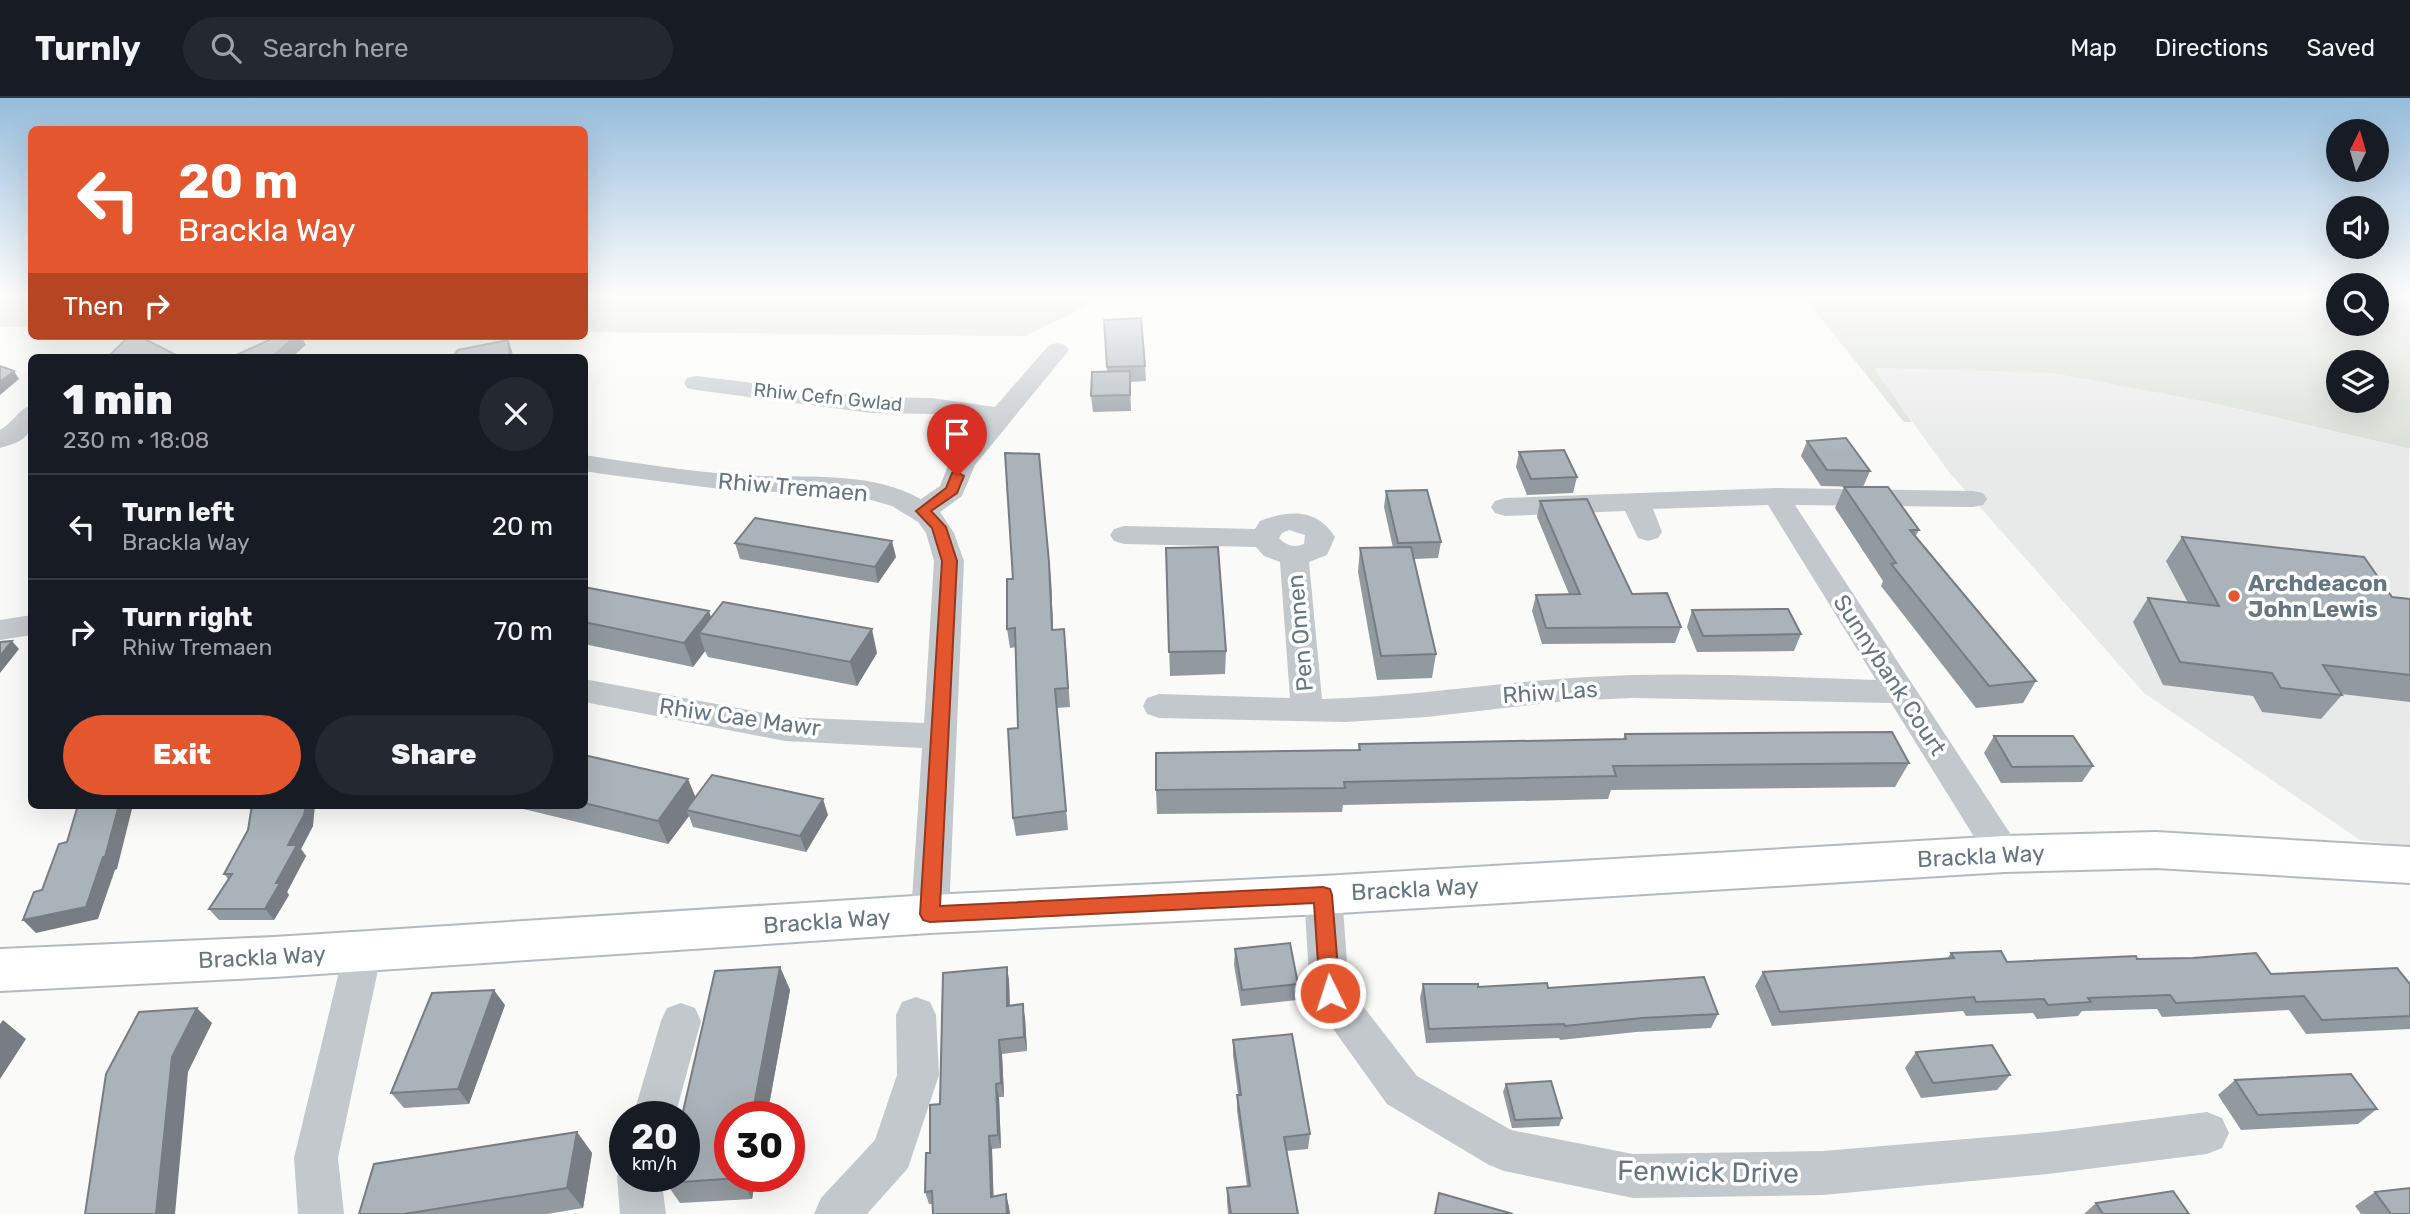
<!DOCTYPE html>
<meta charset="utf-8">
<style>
:root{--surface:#171b24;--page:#242831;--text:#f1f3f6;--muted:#9ea1a6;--line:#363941;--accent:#e4572e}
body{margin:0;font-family:Rubik,sans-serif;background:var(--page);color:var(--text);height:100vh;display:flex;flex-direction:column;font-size:26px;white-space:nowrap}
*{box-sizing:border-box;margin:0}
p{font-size:23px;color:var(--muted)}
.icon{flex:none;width:38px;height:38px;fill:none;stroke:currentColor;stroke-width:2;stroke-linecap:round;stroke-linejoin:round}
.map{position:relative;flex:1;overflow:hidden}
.drawer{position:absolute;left:28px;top:256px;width:560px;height:455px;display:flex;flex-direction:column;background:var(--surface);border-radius:10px;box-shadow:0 7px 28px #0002}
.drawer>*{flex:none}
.banner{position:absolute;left:28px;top:28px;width:560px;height:214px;border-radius:10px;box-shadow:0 7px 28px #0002;background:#e4572e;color:#fff;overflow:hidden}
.needle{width:46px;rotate:5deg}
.buttons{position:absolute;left:2326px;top:21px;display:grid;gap:14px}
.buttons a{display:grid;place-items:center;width:63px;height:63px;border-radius:50%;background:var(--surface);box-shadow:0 7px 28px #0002;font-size:35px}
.speed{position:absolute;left:609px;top:1003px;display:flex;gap:14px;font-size:35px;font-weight:700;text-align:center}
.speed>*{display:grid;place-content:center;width:91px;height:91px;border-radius:50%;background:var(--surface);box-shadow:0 7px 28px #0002;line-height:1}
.speed small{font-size:18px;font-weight:400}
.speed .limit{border:10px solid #d22;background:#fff;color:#111}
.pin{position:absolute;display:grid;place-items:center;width:60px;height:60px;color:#fff;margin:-72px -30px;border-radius:50% 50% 50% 0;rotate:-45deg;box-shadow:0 0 7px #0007}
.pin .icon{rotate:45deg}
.me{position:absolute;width:77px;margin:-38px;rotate:356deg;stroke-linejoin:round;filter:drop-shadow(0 0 5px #0008)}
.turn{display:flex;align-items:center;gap:24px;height:147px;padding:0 35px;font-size:32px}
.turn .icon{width:91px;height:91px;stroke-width:2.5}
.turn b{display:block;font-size:49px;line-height:60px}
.then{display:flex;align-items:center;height:66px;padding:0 35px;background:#0003;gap:14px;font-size:26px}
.round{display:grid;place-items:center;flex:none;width:74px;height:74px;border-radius:37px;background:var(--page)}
.head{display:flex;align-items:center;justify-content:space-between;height:119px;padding:0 35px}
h1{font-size:42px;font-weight:800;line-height:52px}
.cta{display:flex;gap:14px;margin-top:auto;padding:14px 35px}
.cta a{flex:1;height:80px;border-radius:42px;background:var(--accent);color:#fff;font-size:28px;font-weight:800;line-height:80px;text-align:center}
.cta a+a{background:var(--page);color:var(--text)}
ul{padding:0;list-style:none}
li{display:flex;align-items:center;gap:21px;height:105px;padding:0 35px;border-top:2px solid var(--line)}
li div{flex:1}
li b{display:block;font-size:26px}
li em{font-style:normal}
header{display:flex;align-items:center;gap:42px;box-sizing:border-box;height:98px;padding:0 35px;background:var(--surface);border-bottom:2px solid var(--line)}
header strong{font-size:33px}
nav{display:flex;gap:38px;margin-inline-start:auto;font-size:24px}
.search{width:490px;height:63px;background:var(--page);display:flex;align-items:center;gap:18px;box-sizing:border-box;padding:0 24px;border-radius:38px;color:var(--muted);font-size:26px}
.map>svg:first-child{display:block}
</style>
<header>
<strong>Turnly</strong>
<div class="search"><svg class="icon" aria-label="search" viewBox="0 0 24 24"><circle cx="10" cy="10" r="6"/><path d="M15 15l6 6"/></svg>Search here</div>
<nav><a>Map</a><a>Directions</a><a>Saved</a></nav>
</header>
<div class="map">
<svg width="2410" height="1116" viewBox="0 0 2410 1116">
<rect width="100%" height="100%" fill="#fafaf8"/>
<path fill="#e8e9e9" d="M1873,270l180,5 164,31 192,45 1,397 -50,-6 -216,-147 -195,-221z"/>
<path fill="#dadfd7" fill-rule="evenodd" d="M0,198h31v31h-31z
M585,198h521l-80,40 -441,-4z
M1803,198h535v28h38l1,-28h33v153l-193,-45 -164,-31 -179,-5 38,54h-8zM2338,264h38v39h-38z"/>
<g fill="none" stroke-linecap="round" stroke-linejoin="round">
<defs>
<path id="secondary" d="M2156,734l254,15v36l-254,-15 -152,4 -681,42 -393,19 -656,44 -274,14v-42l274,-12 656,-42 393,-19 681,-40z"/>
</defs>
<use href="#secondary" stroke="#b3babf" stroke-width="4"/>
<path fill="#c3c8cc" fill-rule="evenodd" d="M1057,245l8,2 4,5 -94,115 -13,31 -22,16 14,21 10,28 -15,353 -6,11 -13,5 -13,-5 -6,-11 11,-166 -137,-7 -201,-39v-23l201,38 139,6 10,-162 -8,-28 -8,-11 -26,-16 -35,-10 -137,-7 -117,-15 -19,-3v-16c51,8 102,16 154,20 61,4 128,-6 183,24l19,-13 9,-23 34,-42 -51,-7 -61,-1 -175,-23 -9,-2 -3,-5 3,-5 9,-2 175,21 61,1 63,9 54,-62z
M32,307c0,29 -2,35 -32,43v-18c13,-7 18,-21 32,-25z
M1776,390l197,3 10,2 4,6 -4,6 -10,2 -178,-2 222,339 5,10 -5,10 -13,5 -13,-5 -100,-161 -259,-5 -67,3 -138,16 -82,5 -186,-4 -12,-4 -4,-8 4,-8 12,-4 131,4 -10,-136 -16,-6 -8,-9 -132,-3 -10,-3 -4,-6 4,-6 10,-3 131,3 5,-8c29,-11 57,-13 75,16l-8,18 -18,7 13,137c90,-2 177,-17 266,-22 96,-6 193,0 288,3l-108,-175 -115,4 9,23 -4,6 -10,3 -10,-3 -13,-27 -120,5 -10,-3 -4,-6 4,-6 10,-3zM1289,432l16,5 -1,9c-9,4 -18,2 -25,-6l3,-5z
M32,517v20l-32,5v-20z
M1323,782l13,4 6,11 7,93 68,88 94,54 122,24 190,-3 225,-19 159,-20 15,6 7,15 -7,15 -15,6 -159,20 -225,21 -190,3 -129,-27 -15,-6 -102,-61 -71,-99 -6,-12 -6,-98 6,-11z
M363,836l14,5 5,12 -44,207 6,56h-46l-4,-56 50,-207 5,-12z
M916,899l14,5 6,13 3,60 -31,93 -41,46h-53l7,-16 54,-58 22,-65 -1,-60 6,-13z
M681,905l14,5 6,13 -26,95h-42l28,-95 6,-13z
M625,1062v16h36l5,38h-46l-3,-38z"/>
<use href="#secondary" fill="#fff" fill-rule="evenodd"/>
</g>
<path fill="#929a9f" d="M1104,222l41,46 1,15 -16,1 1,29 -38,1 -2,-16 16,-24z
M1807,343l63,30 -7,16 -42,-1 -20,-30z
M1519,354l58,25 -4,16 -46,2 -11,-28z
M1844,389l75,43 -4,7 121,144 -13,22 -47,5 -95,-122 2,-5 -48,-73z
M1386,393l55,51 -3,16 -24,1 22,95 -4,24 -55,2 -19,-108 2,-24h33l-9,-41z
M1540,403l92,93 49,33 -6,16 -133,1 -10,-33 4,-16 33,-1 -32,-77z
M2182,439l210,60 18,2v103l-69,-8 1,1 -21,24 -59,-7 -9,-16 -90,-11 -30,-63 15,-24 40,5 -22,-42z
M735,445l161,14 -18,26 -138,-24z
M1166,450l60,103 -1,23 -55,2z
M1051,482l2,50 13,18 4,59 -13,1 11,122 -52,6 -3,-18 5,-90 -2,-81 -6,1 -3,-19z
M584,489l127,30 166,36 -20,33 -149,-29 -3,-6 -12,16 -109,-23z
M1692,512l109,24 -7,17 -97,1 -10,-25z
M1625,636l284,29 -14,24 -284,3 -3,9 -265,6 -1,7 -185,2 -1,-24 202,-40 1,-6 264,-5z
M1994,638l99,30 -11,16 -81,1 -17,-30z
M584,657l112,42 132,18 -22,37 -113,-25 -4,-11 -21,28 -161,-39h77z
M313,728l-12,23 5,7 -19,36 2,3 -15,25h-55l-10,-11 19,-30 -4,-5 24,-44z
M1235,851l63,35 -1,16 -56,6 -7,-41z
M1951,855l56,9 130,-3 134,15 139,10v45l-104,5 -17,-24 -127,7 -5,-8 -75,2 -4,5 -41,3 -4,-6 -67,3 -3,-5 -191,15 -17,-40 8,-14 184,-13z
M780,869l10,23 -38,209 -72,4 -14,-20z
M1007,869l2,14 1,25 15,12 2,33 -25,3 2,43h-5l2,51 -9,1 1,47 13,-2 4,20h-77l-1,-10h-3l-4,-12 5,-39 10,-49z
M1423,886l55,3 70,1 170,26 -7,14 -75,4 -76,8 -1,-2 -133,5 -6,-45z
M505,907l-36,99 -65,4 -13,-15z
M1233,942l77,94 -2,15 -21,2 11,63h-70l-1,-12v-14l20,-2 -10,-76v-15h1l-5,-40z
M1916,954l94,23 -13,15 -76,8 -16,-30z
M2235,982l142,29 -19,15 -117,6 -23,-35z
M1506,986l56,34 -3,8 -47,2 -9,-36z
M577,1034l15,21 -9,55 -36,6h-188z
M2375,1094l35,22h-49l-6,-8z
M2096,1105l93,11h-105z"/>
<path fill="#777d82" d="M295,238h6l5,9 -14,12h-20z
M508,242l4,11 1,6h-3z
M14,273l5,8 -19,16v-13z
M1039,356l12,126 3,69 -2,-19z
M892,443l4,16 -18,26 -3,-16z
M709,513l8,24 -18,-2 6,18 -12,16 -9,-24z
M872,531l5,24 -20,33 -7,-24z
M12,543l7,8 -19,24v-17z
M688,681l10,24 -12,7 3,6 -21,28 -10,-23z
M823,701l5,16 -22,37 -6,-16z
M119,707h14l-16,64 -2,1 -17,49 -62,14 -13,-13z
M306,707h9l-2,21 -12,23 5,7 -19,36 2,3 -15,25 -9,-11 11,-26 12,-38z
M780,869l10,23 -23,126h-15z
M1007,869l2,14 1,39 -3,-14z
M494,892l11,15 -36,99 -11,-15z
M1023,906l2,14 2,33 -3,-14z
M197,910l15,15 -24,49 -13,142h-19l16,-157z
M3,922l23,19 -26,40v-55z
M999,942l3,14 2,43 -3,-14z
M996,986l3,13 2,51 -3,-13z
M577,1034l15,21 -9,55 -16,-20z
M989,1038l3,13 2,60 -3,-12z
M741,1078h15l-4,23 -12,-21z
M1006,1096l3,13 1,7h-3z"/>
<path fill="#aab3b9" stroke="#777d82" stroke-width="2" d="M1141,220l4,48 -38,1 -3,-47z
M129,238h10l35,18 -12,3h-54z
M278,238h17l-23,21h-40z
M508,242l2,17h-58l6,-7z
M0,268l14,5 -14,11z
M1130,273v24l-39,1 1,-24z
M1846,340l24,33 -43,-1 -20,-29z
M1564,352l13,27 -46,2 -12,-27z
M1005,355l34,1 10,108 3,68 12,-1 4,59 -13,1 11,122 -53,7 -5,-89 10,-1 -3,-100 -8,1v-50h6z
M1844,389h44l31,43h-9l126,151 -47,5 -98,-122 5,-1z
M1427,392l14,52 -43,1 -12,-52z
M1587,401l45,95 35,-1 14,34 -135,1 -10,-33 44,-1 -40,-93z
M755,420l137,23 -17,26 -140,-24z
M2182,439l182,20 28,40 18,2v76l-87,-10 19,30 -61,-7 -9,-15 -92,-11 -32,-64 71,8z
M1218,449l8,104 -57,1 -3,-104z
M1411,449l25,107 -55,2 -21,-108z
M584,489l125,24 -25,32 -100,-21z
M723,504l149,27 -22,33 -151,-29z
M1788,511l13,25 -98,2 -11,-26z
M12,543l-12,15v-14z
M1892,634l17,31 -296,3 3,10 -272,6 1,6 -189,2v-37l204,-3 -1,-6 267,-5 -1,-5z
M1994,638h79l20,30 -81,1z
M584,657l104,24 -30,42 -74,-18z
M712,677l111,24 -23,37 -114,-26z
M78,707h41l-14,52h-2l-17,50 -63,13 11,-28 8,-2 17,-46 8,-2z
M252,707h54l-2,10 -16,30h9l-21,38h4l-15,26h-56l23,-35h-8l24,-44z
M1290,845l8,41 -56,6 -7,-41z
M2001,853l6,11 129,-6 1,3 56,-1 63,-5 15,21 126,-6 13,16v32l-88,4 -18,-24 -128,7 -6,-8 -82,3 3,4 -43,3 -4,-6 -68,3 -2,-5 -194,15 -17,-40 191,-14 -3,-5z
M780,869l-28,149h-22v60h11l-1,2 -74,5 2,-7h16v-60h-2l33,-145z
M1007,869v39l16,-2 1,33 -25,3 2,43 -5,1 2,51 -9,1 2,61 15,-3 1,20h-74l-1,-23 -7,1 1,-39h4v-48l10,-1 3,-131z
M1704,879l14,37 -76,4 -77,8 -1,-2 -135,5 -6,-45h55v3l69,-4 1,5z
M494,892l-36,99 -67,4 41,-100z
M197,910l-25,49 -16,157h-71l21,-140 33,-62z
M1292,936l18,100 -26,3 14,77h-67l-4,-26 23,-2 -13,-91h4l-8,-55z
M1992,947l18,30 -77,8 -17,-31z
M2351,976l26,35 -119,6 -23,-35z
M1551,983l11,37 -47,2 -9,-36z
M577,1034l-10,56 -163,26h-45l15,-50z
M2410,1090v26h-19l-16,-22z
M2173,1093l16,23h-86l-7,-11z
M1439,1095l74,21h-78z"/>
<linearGradient id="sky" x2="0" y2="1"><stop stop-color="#96bcdc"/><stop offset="0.56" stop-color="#fdfdfc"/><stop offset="1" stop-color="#fdfdfc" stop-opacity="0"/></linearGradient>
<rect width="2410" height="354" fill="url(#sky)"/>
<path fill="#e4572e" stroke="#94391e" stroke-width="2" d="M957,374l7,4 -7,17 -26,18 15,16 11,34 -17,345 383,-19 7,2 2,6 8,98 -3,6 -7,3 -7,-3 -3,-6 -6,-90 -384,19 -7,-2 -3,-6 22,-353 -10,-33 -16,-17 30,-23 6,-15z"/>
<circle fill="#e4572e" stroke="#fff" stroke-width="2.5" cx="2234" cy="498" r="7"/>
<g text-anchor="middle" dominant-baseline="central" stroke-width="7" stroke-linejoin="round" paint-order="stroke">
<g font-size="19" fill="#657683" stroke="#fff">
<text transform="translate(828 299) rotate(6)">Rhiw Cefn Gwlad</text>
</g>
<g font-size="23" fill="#657683" stroke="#fff">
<text transform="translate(793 389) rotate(5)">Rhiw Tremaen</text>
<text transform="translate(1300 535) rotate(-95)">Pen Onnen</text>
<text transform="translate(1890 577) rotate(57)">Sunnybank Court</text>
<text transform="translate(1550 594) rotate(-4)">Rhiw Las</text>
<text transform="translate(740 619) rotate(8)">Rhiw Cae Mawr</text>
<text transform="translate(1981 758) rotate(-3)">Brackla Way</text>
<text transform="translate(1415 791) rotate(-3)">Brackla Way</text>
<text transform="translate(827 823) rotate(-4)">Brackla Way</text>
<text transform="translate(262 859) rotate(-3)">Brackla Way</text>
</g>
<g font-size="23" font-weight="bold" fill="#657683" stroke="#fff" text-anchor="start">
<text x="2248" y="485">Archdeacon<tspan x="2248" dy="26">John Lewis</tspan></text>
</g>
<g font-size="28" fill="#657683" stroke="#fff">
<text transform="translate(1708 1074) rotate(1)">Fenwick Drive</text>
</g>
</g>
</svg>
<div class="buttons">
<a><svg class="needle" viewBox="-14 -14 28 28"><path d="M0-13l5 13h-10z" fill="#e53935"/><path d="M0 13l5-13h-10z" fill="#9ea1a6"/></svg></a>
<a><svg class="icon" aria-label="sound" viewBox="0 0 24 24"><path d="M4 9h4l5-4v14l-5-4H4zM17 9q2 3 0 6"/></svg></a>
<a><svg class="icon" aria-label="search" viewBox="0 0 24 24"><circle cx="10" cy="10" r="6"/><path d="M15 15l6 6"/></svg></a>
<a><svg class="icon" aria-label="layers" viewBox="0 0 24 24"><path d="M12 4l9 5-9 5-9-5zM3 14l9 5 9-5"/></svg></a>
</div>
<div class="speed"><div>20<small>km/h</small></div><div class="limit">30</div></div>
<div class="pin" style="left:957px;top:378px;background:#d93025"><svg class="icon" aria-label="arrive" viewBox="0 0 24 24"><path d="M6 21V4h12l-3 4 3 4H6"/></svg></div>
<svg class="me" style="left:1330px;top:895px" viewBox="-20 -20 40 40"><circle r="17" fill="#e4572e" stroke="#fff" stroke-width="3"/><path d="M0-11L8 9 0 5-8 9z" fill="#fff"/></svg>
<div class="banner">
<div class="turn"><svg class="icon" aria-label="left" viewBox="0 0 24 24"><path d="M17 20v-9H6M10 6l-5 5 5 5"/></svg><div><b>20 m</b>Brackla Way</div></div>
<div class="then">Then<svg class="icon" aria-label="right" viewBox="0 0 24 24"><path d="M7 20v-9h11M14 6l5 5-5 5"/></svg></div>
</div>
<section class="drawer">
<div class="head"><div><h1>1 min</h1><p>230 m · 18:08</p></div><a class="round"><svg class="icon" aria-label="close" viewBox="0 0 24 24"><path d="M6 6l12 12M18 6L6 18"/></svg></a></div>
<ul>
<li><svg class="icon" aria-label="left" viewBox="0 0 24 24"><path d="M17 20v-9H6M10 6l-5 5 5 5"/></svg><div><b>Turn left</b><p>Brackla Way</p></div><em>20 m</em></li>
<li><svg class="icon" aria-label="right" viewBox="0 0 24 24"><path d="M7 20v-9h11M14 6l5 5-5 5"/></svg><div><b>Turn right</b><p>Rhiw Tremaen</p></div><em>70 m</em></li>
</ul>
<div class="cta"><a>Exit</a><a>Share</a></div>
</section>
</div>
